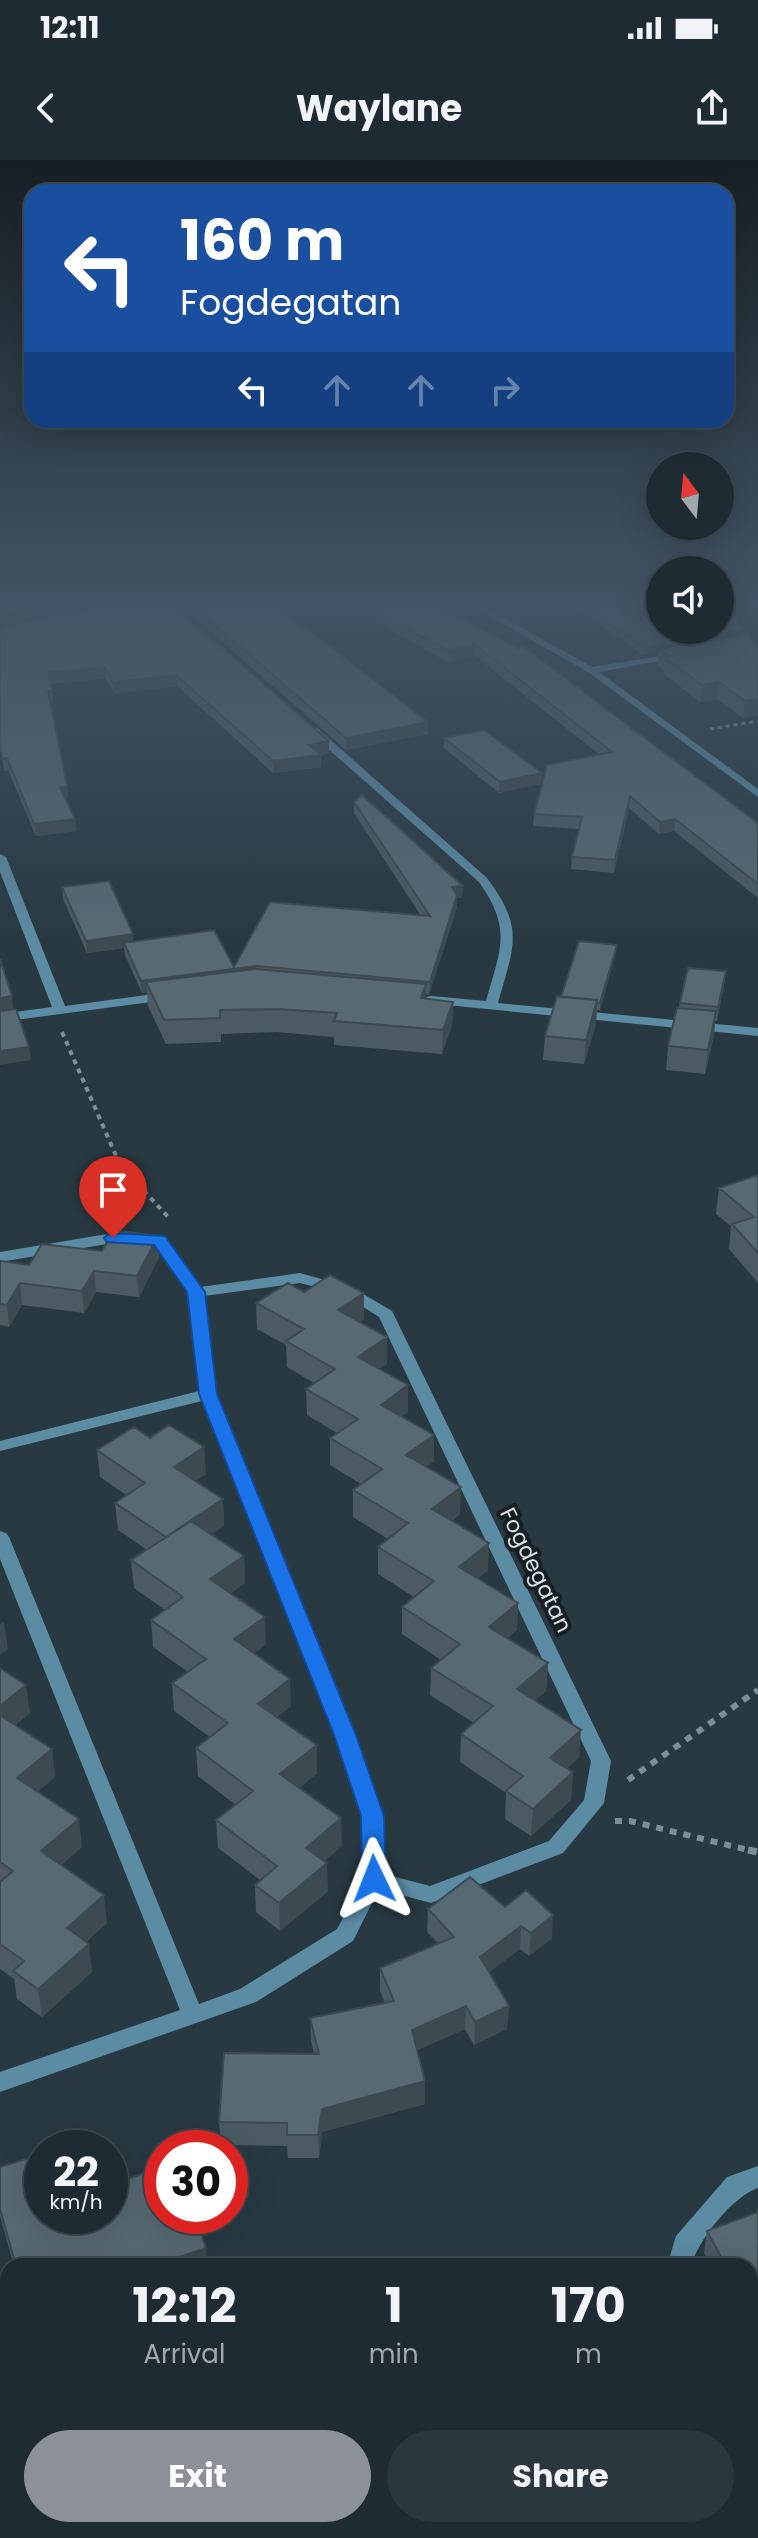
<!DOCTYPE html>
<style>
:root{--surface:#1e2b32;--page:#2b373e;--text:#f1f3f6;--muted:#a1a7ac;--line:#3c474d;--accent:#8c9099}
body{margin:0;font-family:Poppins,sans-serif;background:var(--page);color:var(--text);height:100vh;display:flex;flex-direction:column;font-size:30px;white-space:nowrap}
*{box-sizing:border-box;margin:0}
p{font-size:26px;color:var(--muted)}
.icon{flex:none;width:44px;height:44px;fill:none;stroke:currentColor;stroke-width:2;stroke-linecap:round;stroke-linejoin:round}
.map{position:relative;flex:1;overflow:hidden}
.drawer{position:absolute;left:0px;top:2098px;width:758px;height:280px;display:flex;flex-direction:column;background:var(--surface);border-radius:24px 24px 0 0;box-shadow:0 8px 32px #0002,0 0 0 2px var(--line)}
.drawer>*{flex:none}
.top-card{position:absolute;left:24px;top:24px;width:710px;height:244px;border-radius:24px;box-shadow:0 8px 32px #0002,0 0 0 2px var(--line);background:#1a4fa0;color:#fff;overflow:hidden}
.needle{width:52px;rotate:344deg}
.fabs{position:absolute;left:646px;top:292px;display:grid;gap:16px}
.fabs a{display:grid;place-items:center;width:88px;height:88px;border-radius:50%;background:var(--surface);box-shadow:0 8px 32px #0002,0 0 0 2px var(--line);font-size:40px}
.speed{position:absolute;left:24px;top:1970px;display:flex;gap:16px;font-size:40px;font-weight:700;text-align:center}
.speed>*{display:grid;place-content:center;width:104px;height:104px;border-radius:50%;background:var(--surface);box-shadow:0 8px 32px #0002,0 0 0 2px var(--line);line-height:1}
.speed small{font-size:20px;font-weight:400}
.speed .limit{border:12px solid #d22;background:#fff;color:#111}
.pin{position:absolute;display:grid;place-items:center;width:68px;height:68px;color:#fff;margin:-82px -34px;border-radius:50% 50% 50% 0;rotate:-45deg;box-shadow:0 0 8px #0007}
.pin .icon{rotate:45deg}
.me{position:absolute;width:88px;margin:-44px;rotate:358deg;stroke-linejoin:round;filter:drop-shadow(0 0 6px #0008)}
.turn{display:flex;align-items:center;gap:28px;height:168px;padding:0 24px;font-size:36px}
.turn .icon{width:104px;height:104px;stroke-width:2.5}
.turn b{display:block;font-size:56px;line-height:68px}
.lanes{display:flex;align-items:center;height:76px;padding:0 24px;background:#0003;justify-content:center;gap:40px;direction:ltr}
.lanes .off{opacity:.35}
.eta{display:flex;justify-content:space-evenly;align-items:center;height:136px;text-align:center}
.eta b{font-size:48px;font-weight:700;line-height:56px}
.primary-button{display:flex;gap:16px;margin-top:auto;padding:16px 24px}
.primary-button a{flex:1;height:92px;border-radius:48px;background:var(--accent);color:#fff;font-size:32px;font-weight:700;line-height:92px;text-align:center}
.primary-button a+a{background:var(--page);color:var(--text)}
.status{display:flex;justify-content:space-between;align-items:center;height:56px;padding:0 40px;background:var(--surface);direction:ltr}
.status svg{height:22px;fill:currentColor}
header{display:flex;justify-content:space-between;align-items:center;height:104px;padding:0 24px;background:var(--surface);font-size:36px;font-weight:700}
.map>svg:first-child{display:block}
</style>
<div class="status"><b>12:11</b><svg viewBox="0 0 49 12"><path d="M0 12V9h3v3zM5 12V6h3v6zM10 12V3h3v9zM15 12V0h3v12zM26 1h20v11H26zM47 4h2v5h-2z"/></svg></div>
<header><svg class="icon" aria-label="back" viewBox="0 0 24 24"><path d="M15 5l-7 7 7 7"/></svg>Waylane<svg class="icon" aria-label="share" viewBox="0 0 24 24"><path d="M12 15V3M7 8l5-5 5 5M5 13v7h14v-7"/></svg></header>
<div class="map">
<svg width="758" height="2378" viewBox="0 0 758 2378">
<rect width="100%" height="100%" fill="#283942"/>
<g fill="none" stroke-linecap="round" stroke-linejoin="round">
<path stroke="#7f8d94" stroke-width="3" stroke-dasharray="4 4" stroke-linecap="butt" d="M710,569l48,-8"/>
<path stroke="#7f8d94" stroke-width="4" stroke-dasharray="5 5" stroke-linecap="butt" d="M62,872l58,133 50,54"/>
<path stroke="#7f8d94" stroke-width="6" stroke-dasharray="7 7" stroke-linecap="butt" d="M628,1620l130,-90
M615,1661h15l126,31"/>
<path stroke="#7f8d94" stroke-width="7" stroke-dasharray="9 9" stroke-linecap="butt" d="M748,1690l10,2
M0,2219l8,2
M421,2370l4,8"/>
<path fill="#5c8ba4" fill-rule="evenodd" d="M470,445h11l111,62 88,-14v4l-3,1 -78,14 159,117v8l-170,-125z
M309,568h8l170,150c38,51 27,67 11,125l260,25v8l-332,-33v-6l5,-1 55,5c14,-51 27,-71 -7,-119l-170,-150z
M0,694l6,3 59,149 104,-14 5,1v6l-174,23v-8l52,-7 -52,-135z
M113,1073l51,4 36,50 100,-14 53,15 39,23 219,450 -7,42 -41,50 -132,50 -52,-14 -26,52 -97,61 -256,90v-20l180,-62 -180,-451v-28l6,2 3,4 190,467 41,-15 97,-60 27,-50 -2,-63 -27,-81 -133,-334 -202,50v-10l199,-50 -11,-99 -34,-48 -41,-1 -113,19v-10zM300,1123l43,11 36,23 212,444 -7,39 -35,41 -119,45 -46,-12 -2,-58 -27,-81 -139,-341 -12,-98z
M758,2006v22c-25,8 -60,52 -67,78h-24l9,-30 51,-59z
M750,2303l8,3v39l-8,-3z"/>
</g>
<path fill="#4b5a63" d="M0,445h173l156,136v12l-8,2v12l-48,6 -96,-87 -63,7 -8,-15 -55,6 2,19h-3l17,83 1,12h-2l10,33 -40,5 -28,-66 -4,1 -4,-24 40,-128 -40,7z
M180,445h96l152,117v12l-82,16z
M358,445h79l321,218v75l-84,-67 -15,3 -30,-26 -15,65 -43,-4 1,-12 7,-28 -46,-3 1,-12 66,-59 -126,-100 -26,7 -90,-49z
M571,445h89l83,25v5l15,16 -15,67 -26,-19 -17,3 -36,-28v-4l-7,-5 1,-12 -15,2z
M444,578l98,35 -43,20 -55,-45z
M354,642l108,96h-5v9l-28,88 -4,-1v5l28,3 -1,23 -10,29 -108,-9v-8l-58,-5 -55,2v8l-55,2 -18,-38 -1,-14 -5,1 -17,-38 -1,-7 -37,5 -24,-54 -1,-12 71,55 101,25 187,-51 -67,-103z
M616,792l-16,58h-3l-1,14 -12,40 -41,-4 2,-24 16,-39z
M726,811l-2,14 -7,36h-2l-1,14 -9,39 -39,-4 2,-24 12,-43z
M758,1015v108l-29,-34 2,-23 -15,-12 3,-26z
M158,1076l1,21 -20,40 -43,-5 -12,21 -62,-8 -13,22 -9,-2v-64l29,4 73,-14z
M304,1132l60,1v26l-4,3 27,15v27l-8,5 29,43 -6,4 32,45 -8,6 34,47 -8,7 36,49 -10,8 40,25 -1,27 -10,8 41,25 -2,28 -11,9 44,58 -12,10 6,4 -2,28 -40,36 -26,-17 1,-26 -46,-31 1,-28 13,-11 -44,-28 1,-27 10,-8 -39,-26v-27l12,-10 -36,-23v-27l10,-8 -35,-22v-27l8,-6 -31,-19v-27l7,-5 -30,-18 -1,-26 8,-6 -27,-16 -1,-22 -29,-16 -1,-26z
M150,1278l54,9 2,27 -11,7 28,18 1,27 -13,8 33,22 1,27 -14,10 35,51 -12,9 37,53 -14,11 40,56 -18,15 43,58 -18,15 4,30 -48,40 -24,-19 -1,-27 5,-5 -42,-32 -2,-28 20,-15 -38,-29 -2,-28 14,-11 -36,-26 -2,-28 16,-11 -35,-25 -2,-27 14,-10 -31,-22 -3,-28 16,-10 -29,-20 -3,-27 11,-8 -26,-18 -3,-27z
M0,1508l30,45 -15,12 37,24 3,28 -17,14 44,56 -21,18 46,58 -21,19 6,30 -50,45 -25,-18 -3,-20 -14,-10z
M505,1747l47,31 -23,18 -9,-7 -31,23 18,57 -33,16 -9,-16 -48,21 8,31v23l-103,28 -3,26h-31l-1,-12 -66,-1 -2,-23 95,-68 -3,-13 -1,-23 75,-15 -5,-12v-23l58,-25 -11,-11 1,-23z
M0,2007l207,99h-193l-14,-50z
M758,2048v212l-8,-16v-138h-39l-7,-13 3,-22 50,-19z"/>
<path fill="#3d4a50" d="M54,445h60l-114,21v-11z
M743,470l-1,9 -84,10v4l-15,2 1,-8z
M474,484v11l-26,7v-11z
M105,507l1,11 -57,6 -1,-12z
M176,515l1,11 -63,7 -1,-11z
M719,522l-2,17 -17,3 2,-17z
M758,539v16l-15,3 2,-17z
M428,562v12l-82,16v-12z
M329,581v12l-9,2h1v12l-48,6v-12l36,-16z
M542,613v11l-43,9 1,-11z
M67,626l1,12 -7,1 -1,-12z
M630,636l-1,12 -15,65 1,-13z
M75,659l1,12 -40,5 -2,-12z
M675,659l-1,12 -15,3 1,-12z
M463,726l-1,12h-5v9l-28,88 1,-13 22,-95z
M133,774l1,12 -10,-3v5l-37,5 -1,-12z
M617,785l-1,7 -16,58v-7z
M256,806v12l-110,4 1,10 -5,1 -1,-12z
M726,811l-2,14 -7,36 1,-14z
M426,824l-1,24 -4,-10z
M12,836l1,13 -13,3v-14z
M597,840l-1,24 -12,40 2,-24z
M453,842l-1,23 -10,29 1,-24z
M716,851l-2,24 -9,39 3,-24z
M29,887l2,13 -31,5v-14z
M158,1076l1,21 -20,40 -2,-21z
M94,1111l2,21 -12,21 -2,-22z
M20,1123l2,22 -13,22 -2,-22z
M364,1133v26l-26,17v-26z
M387,1177v27l-29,19v-26z
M408,1225v27l-27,19v-26z
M434,1275v26l-28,21v-27z
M204,1287l2,27 -30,20 -2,-27z
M461,1327l-1,27 -28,22v-27z
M223,1339l1,27 -56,38 -2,-27z
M489,1383l-1,27 -30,24 1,-27z
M244,1396l1,27 -33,23 -2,-27z
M518,1443l-1,27 -29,24 1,-27z
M265,1457l1,27 -30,23 -2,-28z
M4,1462l4,27 -8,6v-30z
M548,1503l-2,28 -30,26 1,-28z
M290,1519l1,27 -32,25 -1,-27z
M26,1525l4,28 -30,24v-31z
M581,1570l-2,28 -31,27 2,-27z
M317,1585v28l-35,29 -2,-28z
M52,1589l3,28 -34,28 -4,-27z
M573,1612l-2,28 -40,36 2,-27z
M341,1658l1,28 -35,29 -1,-27z
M79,1659l3,28 -37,32 -4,-28z
M327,1703l1,28 -48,40 -1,-28z
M104,1735l3,28 -37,33 -3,-28z
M553,1755l-1,23 -23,18 2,-23z
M521,1766l-1,23 -41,31 1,-23z
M89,1784l3,28 -50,45 -4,-28z
M466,1846l-1,23 -54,24 1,-23z
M509,1846l-2,23 -33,16 1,-23z
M425,1921v23l-103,28 -3,26 -1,-23 4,-26z
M206,2088l1,18h-53z"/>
<path fill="#576973" stroke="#3d4a50" stroke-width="2" d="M0,445h54l-54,10z
M109,445h64l156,136 -20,4 12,10 -48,6 -97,-86 -63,7 -8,-15 -57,5 4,19h-4l19,95 -7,1 15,32 -41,5 -27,-66 -5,1 -2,-15v-117z
M192,445h84l152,117 -82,16z
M362,445h75l82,44 2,-4 237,178v61l-83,-65 -15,3 -30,-26 -15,64 -43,-3 10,-40 -48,-3 13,-49 65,-13 -138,-108 -26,7z
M583,445h77v25h60v-25h10l13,25 -99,17z
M749,474l9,17v48l-13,2 -26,-19 -17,3 -37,-27 5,-1 -12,-8z
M484,570l58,43 -42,9 -56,-44z
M362,635l101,91 -11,1 5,8 -27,87 -174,-16 -115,15 -17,-38 90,-13 20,37 36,-65 160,14 -76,-114z
M109,721l24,53 -47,7 -24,-54z
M579,781l38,4 -17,58h-3v-3l-36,-3z
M0,799l12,37 -12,2z
M688,808l38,3 -8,36 -38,-4z
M255,809l171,15 -5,14 32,4 -10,28 -109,-9 3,-8 -61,-4 -56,1v8l-56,2 -18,-38z
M557,836l40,4 -11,40 -41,-4z
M677,848l39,3 -8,39 -40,-4z
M16,849l13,38 -29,4v-40z
M758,1015v78l-26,-29 22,-7 -35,-29z
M114,1070l44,6 -21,40 -43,-5 -12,20 -62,-8 -13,22 -7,-1v-43l29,4 13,-21 60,7z
M330,1115l34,18 -26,17 49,27 -29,20 50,28 -27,20 53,30 -28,20 55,32 -29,22 57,34 -30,24 59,36 -29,24 59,36 -31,26 64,41 -31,28 23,14 -40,37 -27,-18 17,-15 -62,-42 32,-28 -62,-38 29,-24 -58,-37 32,-26 -56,-34 30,-24 -55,-33 29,-21 -52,-31 28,-19 -52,-30 29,-20 -49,-28 18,-12 -48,-26 32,-20 16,9z
M169,1265l35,22 -30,20 49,32 -57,38 -51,-34 30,-20 -48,-33 37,-23 16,11z
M191,1361l53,35 -34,23 55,38 -31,22 56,40 -32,25 59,41 -37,29 61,44 -35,30 21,15 -48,40 -24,-18 22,-19 -61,-46 37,-29 -57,-43 32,-25 -56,-40 34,-24 -55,-39 32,-23 -52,-37z
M0,1508l26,17 -26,21z
M0,1555l52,34 -35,29 62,41 -38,32 63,44 -37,33 22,16 -51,45 -25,-18 11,-10 -24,-17v-62l13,-11 -13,-9z
M470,1717l35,30 21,-17 27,25 -22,18 -10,-7 -41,31 29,49 -34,16 -9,-16 -54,24 13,51 -103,28 -4,26h-31v-12l-68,-1 5,-69 95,1 -9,-36 84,-17 -14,-33 74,-31 -26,-28z
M86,1979l3,9h-30z
M42,1994v62h68v-31l52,-18v49h33l11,32 -52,18h-138l-16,-57v-42z
M758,2052v179l-8,-16v-48l8,-3 -8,-14v-44h-24l-19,-35z
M302,2373l2,5h-15z"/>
<linearGradient id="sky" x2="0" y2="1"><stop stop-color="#161f24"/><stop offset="0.57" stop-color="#425465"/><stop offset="1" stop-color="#425465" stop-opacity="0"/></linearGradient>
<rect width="758" height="778" fill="url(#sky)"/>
<path fill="#1a73e8" stroke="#114b97" stroke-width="2" d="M113,1073l52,3 40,56 12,102 139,341 28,81 2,63 -4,7 -8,3 -8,-3 -4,-7 -1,-63 -27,-81 -135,-341 -12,-102 -33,-47 -47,-3 -3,-4 3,-3z"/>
<g text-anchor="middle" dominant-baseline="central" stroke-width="8" stroke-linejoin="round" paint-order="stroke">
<g font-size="22" fill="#d7e2e7" stroke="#181f23">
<text transform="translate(536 1410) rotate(64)">Fogdegatan</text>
</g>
</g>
</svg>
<div class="fabs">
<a><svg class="needle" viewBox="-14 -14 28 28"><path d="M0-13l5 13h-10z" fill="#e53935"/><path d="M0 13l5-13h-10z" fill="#a1a7ac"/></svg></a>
<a><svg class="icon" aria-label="sound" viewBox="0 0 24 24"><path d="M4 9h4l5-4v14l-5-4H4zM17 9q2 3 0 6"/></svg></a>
</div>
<div class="speed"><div>22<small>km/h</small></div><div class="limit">30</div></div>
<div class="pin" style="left:113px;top:1078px;background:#d93025"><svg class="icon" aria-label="arrive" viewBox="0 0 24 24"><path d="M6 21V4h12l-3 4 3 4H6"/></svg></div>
<svg class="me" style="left:374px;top:1719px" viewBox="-20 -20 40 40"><path d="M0-17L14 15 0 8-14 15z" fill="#1a73e8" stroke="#fff" stroke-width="4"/></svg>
<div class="top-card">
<div class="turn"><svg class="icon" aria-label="left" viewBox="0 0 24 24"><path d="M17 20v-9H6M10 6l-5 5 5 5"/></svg><div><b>160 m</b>Fogdegatan</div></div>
<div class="lanes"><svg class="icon" aria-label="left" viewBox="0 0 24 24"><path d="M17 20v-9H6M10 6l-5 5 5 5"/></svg><svg class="icon off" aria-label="ahead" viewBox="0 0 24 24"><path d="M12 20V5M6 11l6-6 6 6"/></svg><svg class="icon off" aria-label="ahead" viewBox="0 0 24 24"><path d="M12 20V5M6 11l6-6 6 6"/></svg><svg class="icon off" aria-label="right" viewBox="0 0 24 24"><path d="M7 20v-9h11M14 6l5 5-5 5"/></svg></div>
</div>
<section class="drawer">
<div class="eta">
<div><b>12:12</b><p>Arrival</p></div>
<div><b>1</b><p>min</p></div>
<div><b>170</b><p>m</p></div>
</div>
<div class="primary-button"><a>Exit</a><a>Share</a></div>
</section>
</div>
